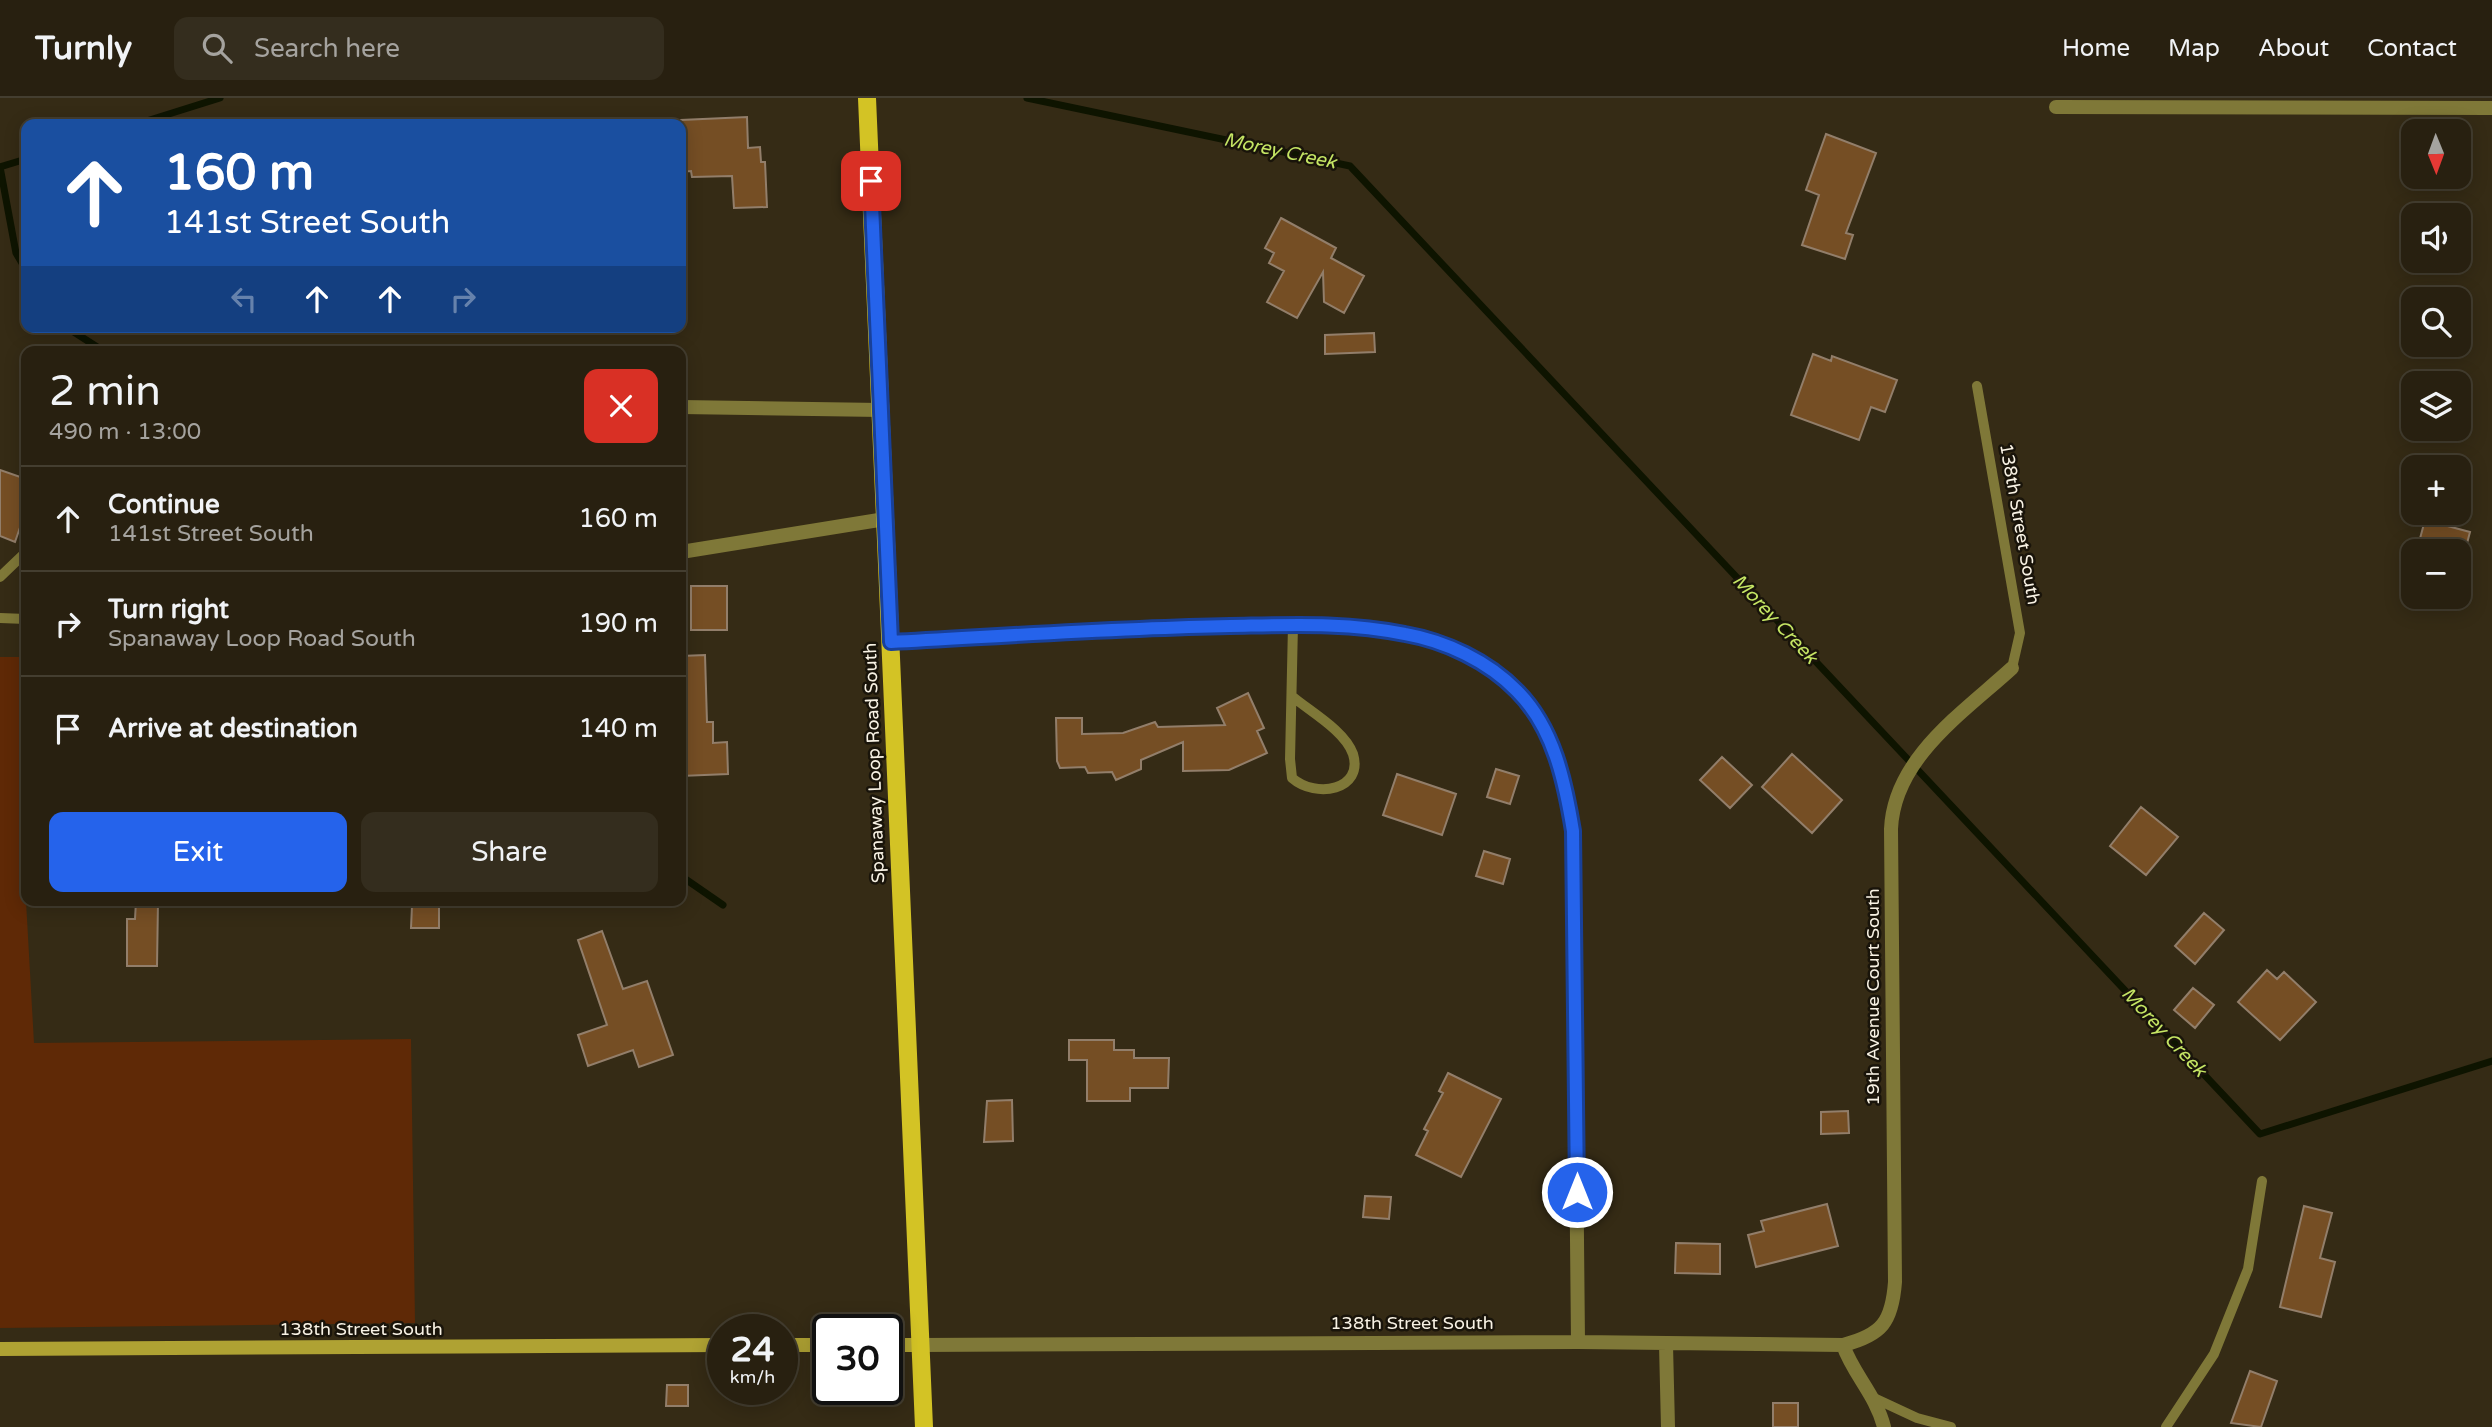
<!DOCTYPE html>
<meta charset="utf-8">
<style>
:root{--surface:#282010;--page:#342d1e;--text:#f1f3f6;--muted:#a5a39f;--line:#443e30;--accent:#2563eb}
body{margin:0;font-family:"Varela Round",sans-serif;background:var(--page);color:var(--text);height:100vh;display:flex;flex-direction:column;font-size:26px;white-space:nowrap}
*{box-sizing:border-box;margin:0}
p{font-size:23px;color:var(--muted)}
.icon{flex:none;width:38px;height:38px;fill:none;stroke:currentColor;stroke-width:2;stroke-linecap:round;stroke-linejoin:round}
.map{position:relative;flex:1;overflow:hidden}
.drawer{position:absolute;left:21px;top:248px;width:665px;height:560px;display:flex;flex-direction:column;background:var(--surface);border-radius:14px;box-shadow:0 4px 18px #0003,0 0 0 2px var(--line)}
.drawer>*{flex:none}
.guide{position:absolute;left:21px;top:21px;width:665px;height:214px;border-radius:14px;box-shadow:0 4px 18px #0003,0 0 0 2px var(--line);background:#1a4fa0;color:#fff;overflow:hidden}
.needle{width:46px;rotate:179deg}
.controls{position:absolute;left:2401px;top:21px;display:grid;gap:14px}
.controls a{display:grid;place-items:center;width:70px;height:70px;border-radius:14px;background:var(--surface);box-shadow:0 4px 18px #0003,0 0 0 2px var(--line);font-size:35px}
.speed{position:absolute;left:707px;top:1216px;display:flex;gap:14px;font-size:35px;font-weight:700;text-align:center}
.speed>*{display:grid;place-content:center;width:91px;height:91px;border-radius:50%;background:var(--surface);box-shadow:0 4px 18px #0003,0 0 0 2px var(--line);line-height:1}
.speed small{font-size:18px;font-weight:400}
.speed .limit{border:4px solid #111;border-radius:10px;background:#fff;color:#111}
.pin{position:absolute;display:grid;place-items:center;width:60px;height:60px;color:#fff;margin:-30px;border-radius:14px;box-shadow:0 4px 10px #0006}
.me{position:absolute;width:77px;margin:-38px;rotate:0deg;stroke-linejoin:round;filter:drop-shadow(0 0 5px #0008)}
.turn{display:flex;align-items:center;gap:24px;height:147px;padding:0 28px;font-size:32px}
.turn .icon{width:91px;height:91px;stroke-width:2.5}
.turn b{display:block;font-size:49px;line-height:60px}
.lanes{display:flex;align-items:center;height:66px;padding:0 28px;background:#0003;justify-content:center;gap:35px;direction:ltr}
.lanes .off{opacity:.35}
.round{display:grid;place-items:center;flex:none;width:74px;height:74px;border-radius:14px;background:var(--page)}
.overview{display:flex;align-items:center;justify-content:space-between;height:119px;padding:0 28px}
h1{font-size:42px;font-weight:600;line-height:52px}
.cta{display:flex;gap:14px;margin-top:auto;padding:14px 28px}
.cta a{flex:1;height:80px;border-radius:14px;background:var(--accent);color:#fff;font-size:28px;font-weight:600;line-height:80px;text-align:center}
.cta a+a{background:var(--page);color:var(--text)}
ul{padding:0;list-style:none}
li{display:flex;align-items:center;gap:21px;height:105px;padding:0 28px;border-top:2px solid var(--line)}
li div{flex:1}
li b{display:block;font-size:26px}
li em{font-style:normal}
header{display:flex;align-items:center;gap:42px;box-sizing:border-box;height:98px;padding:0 35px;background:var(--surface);border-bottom:2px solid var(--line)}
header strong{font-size:33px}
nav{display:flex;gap:38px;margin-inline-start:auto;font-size:24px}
.search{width:490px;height:63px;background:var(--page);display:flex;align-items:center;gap:18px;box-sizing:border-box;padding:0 24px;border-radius:14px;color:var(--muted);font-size:26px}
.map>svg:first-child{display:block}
</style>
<header>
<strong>Turnly</strong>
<div class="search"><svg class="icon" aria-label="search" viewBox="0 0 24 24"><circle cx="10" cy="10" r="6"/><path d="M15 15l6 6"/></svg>Search here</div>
<nav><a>Home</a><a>Map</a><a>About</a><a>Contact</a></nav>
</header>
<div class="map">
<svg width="2492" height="1329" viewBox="0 0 2492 1329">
<rect width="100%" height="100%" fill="#352b15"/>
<path fill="#5f2906" d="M0,559h26v244l8,142 377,-4 4,284 -415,5z"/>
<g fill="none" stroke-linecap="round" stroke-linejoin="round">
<path stroke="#0e1400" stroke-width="7" d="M1027,0l323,68 910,968 232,-73
M137,26l83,-26
M0,69l16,86 10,17
M0,69l26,-8
M66,229l39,25
M681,778l42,29"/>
</g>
<path fill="#754e24" stroke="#927e6a" stroke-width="2" d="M747,19l1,31 12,-1 1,15h4l2,45 -33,1 -2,-32 -40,1 -1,-6 -10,1v-52z
M1826,36l50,19 -30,80 7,2 -8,24 -43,-14 17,-50 -13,-5z
M1281,120l55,30 -5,10 33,18 -20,37 -20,-11 -1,-30 -26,46 -30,-16 17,-31 -15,-8 5,-10 -9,-5z
M1374,235l1,19 -50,2v-19z
M1813,256l18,7 1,-5 65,24 -12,32 -14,-5 -12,33 -68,-25z
M0,372l26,9v31l-11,32 -15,-6z
M2425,422l45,12 -5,19h-26l-21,-5z
M691,488h36v44h-36z
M705,557l2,67h6v21l14,-1 1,32 -47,2v-26h4l-4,-94z
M1248,595l16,35 -7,3 10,22 -38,17 -46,1v-29l-42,18v9l-25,11 -4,-8 -24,1 -3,-6 -25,1 -3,-7 -1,-43h26v16l41,-1 32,-11 3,5 67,-2 -8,-17z
M1792,656l50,46 -30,33 -50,-46z
M1722,659l30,28 -22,23 -30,-28z
M1496,671l23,7 -9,28 -23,-7z
M1397,676l59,20 -14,41 -59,-20z
M2141,709l37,30 -32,38 -36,-29z
M1484,753l26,8 -7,25 -27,-8z
M136,803h22l-1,65h-30v-47h8z
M412,808h27v22h-28z
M2204,815l20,17 -29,34 -20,-18z
M602,833l21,58 24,-8 26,74 -34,12 -6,-17 -45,16 -10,-31 29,-10 -29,-85z
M2267,872l10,9 7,-7 32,30 -36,38 -42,-38z
M2193,890l21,17 -19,23 -21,-18z
M1069,942h45v10h20v8h35l-1,30h-38v13h-43v-41h-18z
M1448,975l53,26 -40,78 -45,-22 12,-24 -4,-2 19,-36 -4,-2z
M1012,1002l1,41 -29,1 3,-41z
M1848,1013l1,22 -28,1v-22z
M1365,1098l26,1 -2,22 -26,-2z
M1827,1106l11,42 -82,21 -8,-32 16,-4 -3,-10z
M2304,1108l28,7 -12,45 15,4 -14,55 -41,-10z
M1676,1145l44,1v30l-45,-1z
M2250,1273l27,10 -16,46 -30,-4z
M667,1287h21v21h-22z
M1773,1305h25v24h-25z"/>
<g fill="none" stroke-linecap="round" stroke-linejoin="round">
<path stroke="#7f7838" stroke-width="10" d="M1977,288l43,247 -8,35
M0,479l26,-25
M0,520l26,1
M1293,599c18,15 52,34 60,57 11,36 -37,45 -61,24l-2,-19 3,-134
M1874,1300l43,20 34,9
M2166,1329l48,-73 34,-85 14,-88"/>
<path stroke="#7f7838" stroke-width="14" d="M2056,9l436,1
M681,309l200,3
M681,454l204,-33
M891,544c113,-6 226,-15 339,-16 59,-1 117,-4 175,8 40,7 83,27 112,57 37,37 48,91 56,140l5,511
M920,1247l658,-3 265,3c39,-10 49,-23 52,-63l-4,-453c3,-71 73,-117 121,-161
M1666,1247l2,82
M1843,1247c10,29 33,50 41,82"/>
<path stroke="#afa233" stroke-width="14" d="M782,1247h46
M887,1247h33
M0,1251l723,-4"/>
<path stroke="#d3c325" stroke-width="18" d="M867,0l57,1329"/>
</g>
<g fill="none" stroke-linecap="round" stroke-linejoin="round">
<defs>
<path id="route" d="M871,83l20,461c113,-6 226,-14 339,-16 59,-1 117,-4 175,8 40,7 83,27 112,57 37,37 48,91 56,140l4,361"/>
</defs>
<use href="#route" stroke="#184099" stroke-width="18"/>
<use href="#route" stroke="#2563eb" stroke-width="12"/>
</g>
<g text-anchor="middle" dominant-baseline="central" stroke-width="5" stroke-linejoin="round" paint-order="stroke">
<g font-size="18" fill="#f8f2e4" stroke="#19140a">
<text transform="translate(2020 426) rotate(80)">138th Street South</text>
<text transform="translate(874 665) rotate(-92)">Spanaway Loop Road South</text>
<text transform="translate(1873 899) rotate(-90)">19th Avenue Court South</text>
<text x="1412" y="1225">138th Street South</text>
<text x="361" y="1231">138th Street South</text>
</g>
<g font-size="19" font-style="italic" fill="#c5e564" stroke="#19140a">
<text transform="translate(1280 53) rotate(12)">Morey Creek</text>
<text transform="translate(1775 521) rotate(47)">Morey Creek</text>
<text transform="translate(2164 934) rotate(47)">Morey Creek</text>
</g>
</g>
</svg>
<div class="controls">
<a><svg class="needle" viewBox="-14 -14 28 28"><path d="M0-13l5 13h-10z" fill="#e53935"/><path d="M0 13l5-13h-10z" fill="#a5a39f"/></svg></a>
<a><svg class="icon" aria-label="sound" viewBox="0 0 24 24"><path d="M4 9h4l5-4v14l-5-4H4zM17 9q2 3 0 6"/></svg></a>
<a><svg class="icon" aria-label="search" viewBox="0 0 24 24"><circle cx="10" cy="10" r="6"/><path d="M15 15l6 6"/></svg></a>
<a><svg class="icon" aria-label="layers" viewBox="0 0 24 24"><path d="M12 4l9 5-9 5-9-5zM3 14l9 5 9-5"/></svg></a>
<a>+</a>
<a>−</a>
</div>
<div class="speed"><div>24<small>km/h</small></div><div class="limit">30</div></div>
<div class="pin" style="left:871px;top:83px;background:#d93025"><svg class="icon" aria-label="arrive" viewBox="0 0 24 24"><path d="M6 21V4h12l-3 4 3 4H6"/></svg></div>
<svg class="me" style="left:1577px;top:1094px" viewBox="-20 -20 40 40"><circle r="17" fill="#2563eb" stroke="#fff" stroke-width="3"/><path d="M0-11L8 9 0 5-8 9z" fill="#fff"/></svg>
<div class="guide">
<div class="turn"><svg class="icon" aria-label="ahead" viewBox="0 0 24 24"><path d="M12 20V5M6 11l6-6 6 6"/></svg><div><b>160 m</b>141st Street South</div></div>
<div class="lanes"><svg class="icon off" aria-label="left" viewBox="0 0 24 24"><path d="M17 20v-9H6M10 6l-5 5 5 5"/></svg><svg class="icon" aria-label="ahead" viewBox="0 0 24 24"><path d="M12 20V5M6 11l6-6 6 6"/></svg><svg class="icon" aria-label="ahead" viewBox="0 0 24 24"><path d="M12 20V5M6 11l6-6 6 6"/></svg><svg class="icon off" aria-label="right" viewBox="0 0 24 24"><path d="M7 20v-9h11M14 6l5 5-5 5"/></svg></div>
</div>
<section class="drawer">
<div class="overview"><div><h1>2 min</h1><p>490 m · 13:00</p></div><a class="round" style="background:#d93025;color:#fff"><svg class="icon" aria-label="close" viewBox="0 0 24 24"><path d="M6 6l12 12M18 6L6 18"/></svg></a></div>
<ul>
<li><svg class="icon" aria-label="ahead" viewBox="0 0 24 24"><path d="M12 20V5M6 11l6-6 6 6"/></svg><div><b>Continue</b><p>141st Street South</p></div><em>160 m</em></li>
<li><svg class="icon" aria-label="right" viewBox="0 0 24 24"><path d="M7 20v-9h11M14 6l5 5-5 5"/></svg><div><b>Turn right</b><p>Spanaway Loop Road South</p></div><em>190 m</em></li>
<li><svg class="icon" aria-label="arrive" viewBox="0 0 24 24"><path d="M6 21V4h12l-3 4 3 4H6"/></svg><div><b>Arrive at destination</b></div><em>140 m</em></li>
</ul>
<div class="cta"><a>Exit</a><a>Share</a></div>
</section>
</div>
